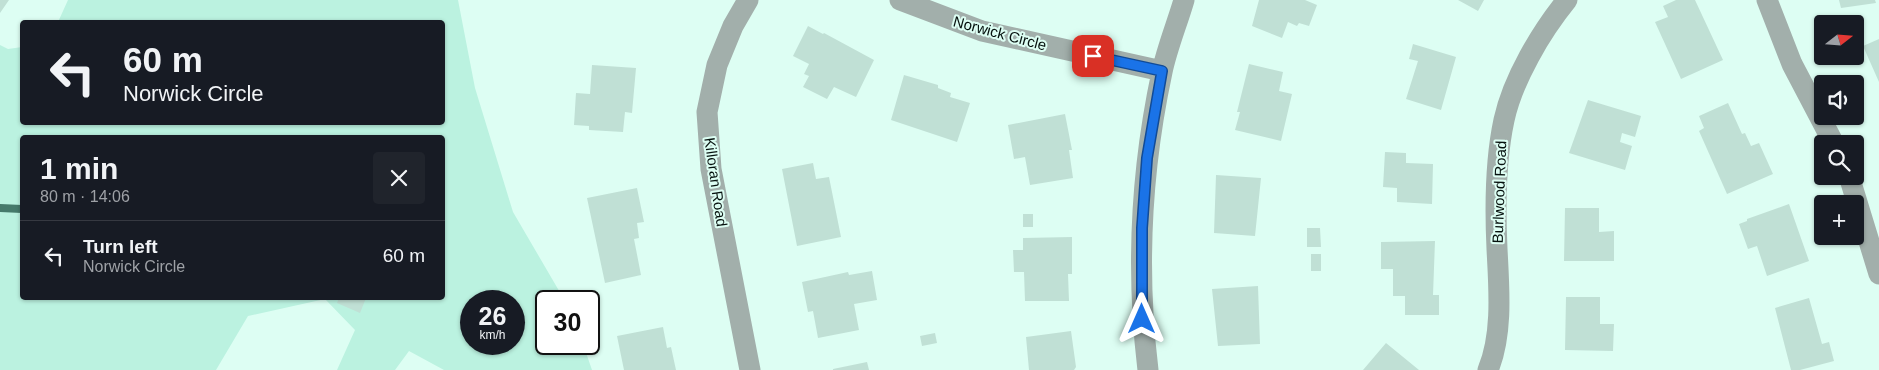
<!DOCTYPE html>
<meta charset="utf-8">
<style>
:root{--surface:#171b24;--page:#20242c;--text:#f1f3f6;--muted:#9ea1a6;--line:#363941}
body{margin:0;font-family:Arial,sans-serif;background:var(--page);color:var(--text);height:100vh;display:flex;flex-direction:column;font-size:19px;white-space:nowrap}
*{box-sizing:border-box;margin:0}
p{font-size:16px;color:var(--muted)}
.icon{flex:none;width:28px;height:28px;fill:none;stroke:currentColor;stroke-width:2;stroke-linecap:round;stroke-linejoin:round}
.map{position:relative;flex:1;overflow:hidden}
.panel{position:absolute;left:20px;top:135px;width:425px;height:165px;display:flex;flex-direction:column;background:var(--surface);border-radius:5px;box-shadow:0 1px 4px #0004}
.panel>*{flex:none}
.top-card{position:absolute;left:20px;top:20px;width:425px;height:105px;border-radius:5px;box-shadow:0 1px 4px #0004;background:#171b24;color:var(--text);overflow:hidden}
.needle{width:32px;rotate:73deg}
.controls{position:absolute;left:1814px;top:15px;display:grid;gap:10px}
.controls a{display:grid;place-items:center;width:50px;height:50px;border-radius:5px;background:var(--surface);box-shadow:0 1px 4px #0004;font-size:25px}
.speed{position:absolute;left:460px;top:290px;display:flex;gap:10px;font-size:25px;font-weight:700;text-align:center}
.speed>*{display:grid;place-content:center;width:65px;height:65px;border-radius:50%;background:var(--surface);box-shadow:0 1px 4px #0004;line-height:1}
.speed small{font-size:12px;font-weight:400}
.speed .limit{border:2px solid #111;border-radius:8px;background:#fff;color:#111}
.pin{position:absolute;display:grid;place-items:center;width:42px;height:42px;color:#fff;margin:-21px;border-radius:10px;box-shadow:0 2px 8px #0006}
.me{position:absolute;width:55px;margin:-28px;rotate:0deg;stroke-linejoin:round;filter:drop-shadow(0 0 4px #0008)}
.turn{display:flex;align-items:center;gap:18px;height:105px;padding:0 20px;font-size:22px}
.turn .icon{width:65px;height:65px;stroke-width:2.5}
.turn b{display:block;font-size:35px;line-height:42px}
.round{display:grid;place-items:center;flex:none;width:52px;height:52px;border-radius:5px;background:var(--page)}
.headline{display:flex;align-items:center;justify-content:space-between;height:85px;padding:0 20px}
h1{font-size:30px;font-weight:700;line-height:38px}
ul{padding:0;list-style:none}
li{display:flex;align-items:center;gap:15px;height:70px;padding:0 20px;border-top:1px solid var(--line)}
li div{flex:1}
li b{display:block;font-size:19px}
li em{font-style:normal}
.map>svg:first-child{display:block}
</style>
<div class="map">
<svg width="1879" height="370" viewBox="0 0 1879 370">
<rect width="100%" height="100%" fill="#ddfef3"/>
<path fill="#bbf2e0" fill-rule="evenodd" d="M68,0h390l17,88 38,124 52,89h-19v43h37l9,26h-148l-35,-19 -14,19h-58l18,-40 -30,-31 -77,17 -32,54h-216v-325l8,4 14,-2v75h420v-100h-384zM22,138h420v160h-420zM471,301h43v43h-43z"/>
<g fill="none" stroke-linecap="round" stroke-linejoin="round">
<path stroke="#467a6b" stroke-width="8" d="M0,208l22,1"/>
</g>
<path fill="#c0e0d5" d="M0,0h9l-9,13z
M1259,0h46l12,5 -8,21 -10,-3 -2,3 -9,-4 -6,16 -30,-12z
M1458,0h26l-6,11z
M1676,0h19l28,60 -42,19 -26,-57 13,-5 -5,-11z
M1839,0h36l1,3 -35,5z
M808,26l15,8 1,-1 50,27 -18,37 -22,-10 -7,12 -24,-12 6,-11 -5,-2 5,-10 -16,-8z
M1879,39v43l-16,-36z
M1413,44l43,13 -15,53 -35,-11 12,-38 -9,-2z
M1249,64l34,8 -4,19 13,3 -11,47 -46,-11 5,-18h-3z
M592,65l44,3 -4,45 -7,-1 -2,20 -34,-2v-4l-15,-1 2,-32 14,1z
M904,75l34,10v3l13,5 -1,4 20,6 -13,39 -66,-22z
M1588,100l53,16 -6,21 -13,-4 -2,9 12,4 -7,24 -56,-17z
M1728,103l14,31 3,-1 6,13 8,-3 14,31 -46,20 -28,-63 5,-3 -5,-12z
M1065,114l7,36h-3l4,28 -43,7 -5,-28 -11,2 -6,-34z
M1385,152l21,1v10l27,1 -1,40 -35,-2v-14l-14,-1z
M813,163l3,16 13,-2 12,60 -44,9 -15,-77z
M1216,175l45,3 -6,58 -41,-3z
M637,188l7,34 -7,1 2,15 -5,1 7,36 -36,8 -18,-85z
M1789,204l20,57 -42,15 -10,-30 -9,3 -9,-25 8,-3v-2z
M1565,208h34v24l15,-1v30h-50z
M1023,214h10v13h-10z
M1307,228h13l1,19h-14z
M1072,237v37h-4l1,27h-44l-1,-29h-10l-1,-22h10v-12z
M1435,241l-2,54h6v20h-34v-19h-12v-27h-12v-27z
M1311,254h10v17h-10z
M872,271l5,29 -23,4 5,26 -41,8 -5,-27 -5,1 -6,-30 46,-10 1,3z
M1258,286l2,58 -42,2 -6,-57z
M1566,297h34v27h14l-1,27 -48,-1z
M339,298h27l-6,15 -23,-10z
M1809,298l13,46 7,-2 5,19 -34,9h-9l-16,-62z
M663,327l4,21 4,-1 5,23h-52l-7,-34z
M1071,331l5,36 -2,3h-45l-3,-33z
M935,333l2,10 -15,3 -2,-10z
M1386,343l33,27h-56z
M867,362l2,8h-36v-1z"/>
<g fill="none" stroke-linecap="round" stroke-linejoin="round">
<path stroke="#a2afab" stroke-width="21" d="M748,0l-15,26 -16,39 -10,47 4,57 39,201
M900,0l82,31 180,40
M1767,0l25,64 42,80
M1849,176l30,98
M1148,370c-12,-99 -7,-200 14,-298 5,-24 15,-48 22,-72
M1488,370c15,-36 11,-82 9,-121 -2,-42 -2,-87 7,-129 9,-41 37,-88 63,-120"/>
</g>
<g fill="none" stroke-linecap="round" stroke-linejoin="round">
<defs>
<path id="route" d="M1093,56l69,15 -15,87 -5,70v91"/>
</defs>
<use href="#route" stroke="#114b97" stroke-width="12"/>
<use href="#route" stroke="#1a73e8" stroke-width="9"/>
</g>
<g text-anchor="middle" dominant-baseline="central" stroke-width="4" stroke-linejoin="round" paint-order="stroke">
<g font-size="15" fill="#06110e" stroke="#ddfef3">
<text transform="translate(1000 33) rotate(15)">Norwick Circle</text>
<text transform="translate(716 182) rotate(82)">Killoran Road</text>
<text transform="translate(1499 192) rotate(-88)">Burlwood Road</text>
</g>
</g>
</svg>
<div class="controls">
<a><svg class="needle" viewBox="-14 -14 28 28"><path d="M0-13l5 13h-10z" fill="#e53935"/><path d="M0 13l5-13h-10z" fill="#9ea1a6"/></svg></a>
<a><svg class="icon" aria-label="sound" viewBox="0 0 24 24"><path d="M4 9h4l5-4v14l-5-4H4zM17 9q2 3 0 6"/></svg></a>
<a><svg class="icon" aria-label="search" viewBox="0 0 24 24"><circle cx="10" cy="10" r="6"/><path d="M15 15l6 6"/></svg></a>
<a>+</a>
</div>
<div class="speed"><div>26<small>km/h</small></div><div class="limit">30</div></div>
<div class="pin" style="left:1093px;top:56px;background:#d93025"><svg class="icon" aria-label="arrive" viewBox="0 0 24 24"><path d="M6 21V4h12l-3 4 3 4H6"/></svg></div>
<svg class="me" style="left:1142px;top:319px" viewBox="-20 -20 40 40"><path d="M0-17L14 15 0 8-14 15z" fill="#1a73e8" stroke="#fff" stroke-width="4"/></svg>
<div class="top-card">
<div class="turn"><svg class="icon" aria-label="left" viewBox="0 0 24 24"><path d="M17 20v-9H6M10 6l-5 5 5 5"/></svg><div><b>60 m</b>Norwick Circle</div></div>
</div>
<section class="panel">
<div class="headline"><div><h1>1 min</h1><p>80 m · 14:06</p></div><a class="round"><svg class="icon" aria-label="close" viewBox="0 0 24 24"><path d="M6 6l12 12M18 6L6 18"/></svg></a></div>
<ul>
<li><svg class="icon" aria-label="left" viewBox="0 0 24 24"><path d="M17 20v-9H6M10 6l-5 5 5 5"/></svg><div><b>Turn left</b><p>Norwick Circle</p></div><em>60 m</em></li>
</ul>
</section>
</div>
